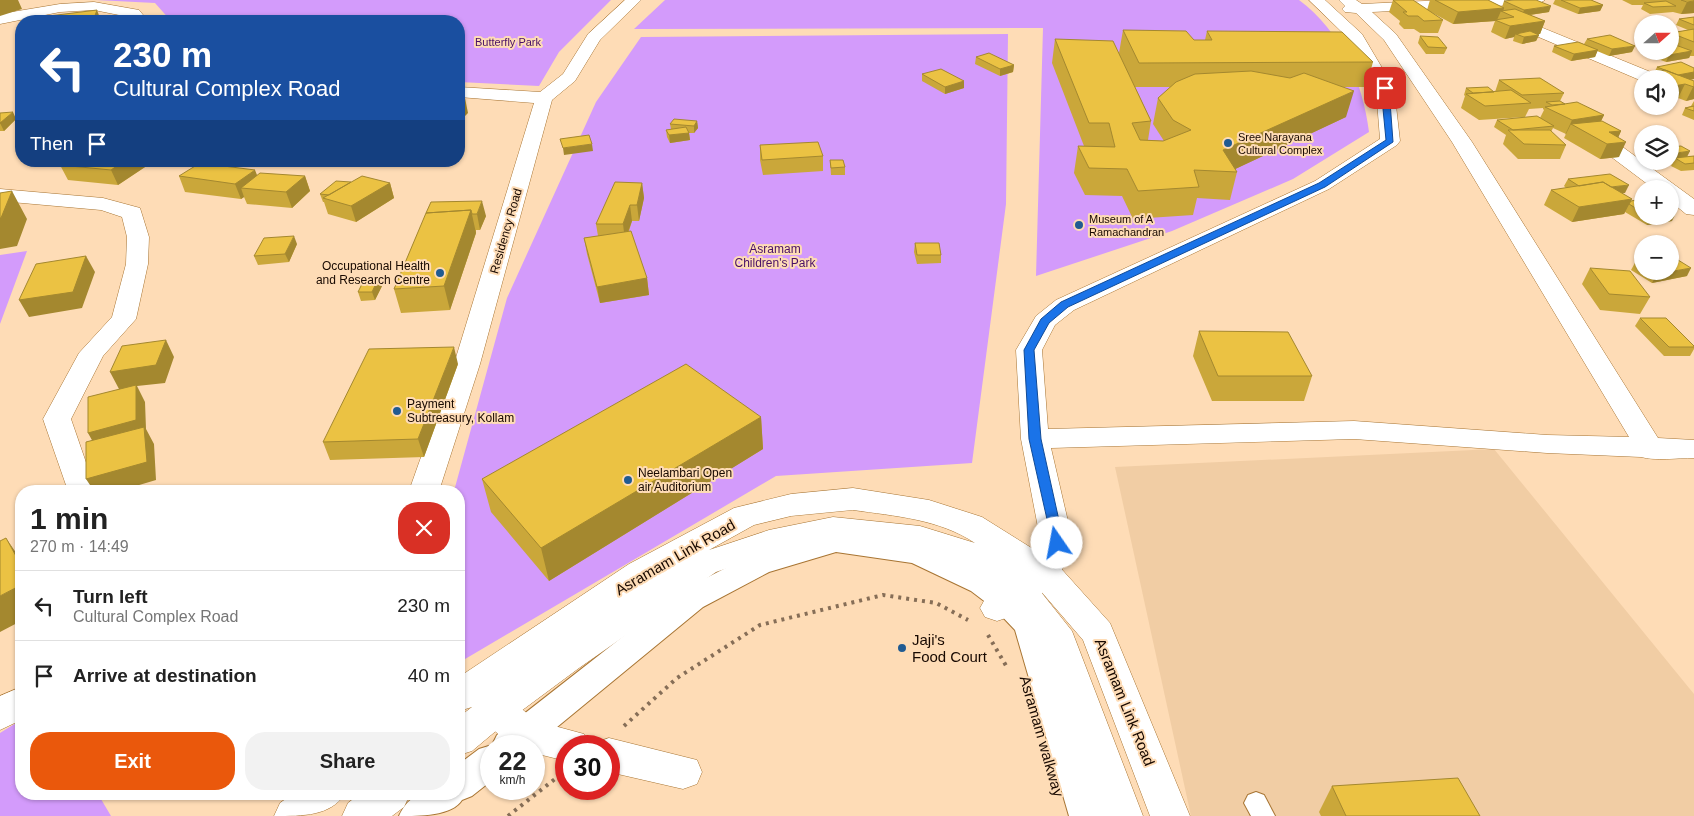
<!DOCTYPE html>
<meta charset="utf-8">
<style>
:root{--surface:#fff;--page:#f2f2f2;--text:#222;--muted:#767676;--line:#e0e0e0;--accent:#ea580c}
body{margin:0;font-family:Helvetica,sans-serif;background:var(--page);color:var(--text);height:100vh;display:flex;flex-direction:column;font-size:19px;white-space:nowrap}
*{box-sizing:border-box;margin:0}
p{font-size:16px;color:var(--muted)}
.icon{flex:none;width:28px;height:28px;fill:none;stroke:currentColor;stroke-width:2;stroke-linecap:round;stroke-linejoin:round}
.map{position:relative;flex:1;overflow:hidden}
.side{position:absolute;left:15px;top:485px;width:450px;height:315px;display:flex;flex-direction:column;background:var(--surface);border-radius:20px;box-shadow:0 1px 4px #0004}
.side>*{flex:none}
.banner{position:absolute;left:15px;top:15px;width:450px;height:152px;border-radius:20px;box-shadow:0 1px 4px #0004;background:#1a4fa0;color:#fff;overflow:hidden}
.needle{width:32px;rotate:69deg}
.controls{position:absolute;left:1634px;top:15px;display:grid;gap:10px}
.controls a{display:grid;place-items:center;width:45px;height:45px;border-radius:50%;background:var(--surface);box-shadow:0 1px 4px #0004;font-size:25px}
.speed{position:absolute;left:480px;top:735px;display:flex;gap:10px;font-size:25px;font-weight:700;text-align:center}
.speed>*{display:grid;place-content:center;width:65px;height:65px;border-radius:50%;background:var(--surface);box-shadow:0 1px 4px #0004;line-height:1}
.speed small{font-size:12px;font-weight:400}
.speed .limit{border:8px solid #d22;background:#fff;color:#111}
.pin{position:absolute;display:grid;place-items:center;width:42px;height:42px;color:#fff;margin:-21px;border-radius:10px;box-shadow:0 2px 8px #0006}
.me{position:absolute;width:55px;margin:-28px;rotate:348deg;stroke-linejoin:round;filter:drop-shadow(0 0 4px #0008)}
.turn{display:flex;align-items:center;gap:18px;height:105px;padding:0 15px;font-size:22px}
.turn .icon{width:65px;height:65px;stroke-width:2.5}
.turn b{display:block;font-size:35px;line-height:42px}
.then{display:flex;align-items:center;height:48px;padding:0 15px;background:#0003;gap:10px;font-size:19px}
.round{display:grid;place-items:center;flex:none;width:52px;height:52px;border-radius:20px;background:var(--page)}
.headline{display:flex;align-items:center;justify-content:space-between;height:85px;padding:0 15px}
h1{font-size:30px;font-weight:800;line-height:38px}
.primary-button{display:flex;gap:10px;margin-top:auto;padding:10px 15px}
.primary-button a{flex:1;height:58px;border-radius:20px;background:var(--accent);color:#fff;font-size:20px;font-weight:800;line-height:58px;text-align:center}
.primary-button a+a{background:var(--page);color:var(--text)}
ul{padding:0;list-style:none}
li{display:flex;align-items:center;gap:15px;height:70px;padding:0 15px;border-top:1px solid var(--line)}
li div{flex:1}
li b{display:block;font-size:19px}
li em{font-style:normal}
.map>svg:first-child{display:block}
</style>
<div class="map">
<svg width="1694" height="816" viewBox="0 0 1694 816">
<rect width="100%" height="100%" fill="#fedcb6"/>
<path fill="#f1cda4" d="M1494,449l200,245v122h-503l-76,-349z"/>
<path fill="#d39bfb" d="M96,0h515l-52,52 -20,34 -80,-4v-61h-288l-16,-18z
M665,0h634c42,31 64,82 70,132l-76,47 -121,52 -136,45 7,-248 -409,1z
M1008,34l-2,170 -34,259 -196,13 -316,186 -1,-171h-5l53,-193 89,-196 45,-65z
M27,251l-27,73v-69z
M21,720v74h77l13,22h-111v-83z"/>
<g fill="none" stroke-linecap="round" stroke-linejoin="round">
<defs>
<path id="service" d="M1256,792l8,3 11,21h-24l-7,-13 4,-8z"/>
<path id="pedestrian" d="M836,532l91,13 66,30 25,19 22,21 65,201h-36l-54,-186 -19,-20 -25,-19 -59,-28 -76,-11 -67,20 -66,35 -169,139h-43v35l-19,15 -10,4c-10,16 -42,16 -63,16 13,-29 33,-22 60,-22v-30l20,-15 13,-4 5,-10 184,-144 68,-35z"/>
<path id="minor" d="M625,0h16l-41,40 -25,41 -23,19 -72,264 -41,127h-30l45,-127 80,-261 -75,-6v-10l81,5 23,-18 25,-40z
M1309,0h16l37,34 32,54 6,53 -3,4 -68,44 -255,121 -19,15 -13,25 6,79 306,-8 193,14 82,2 -177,-295 -68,-102 -28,-27 -11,-1 -3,-3 3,-3 -6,-6h17l6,4 83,-4h100l-7,4 -166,8 24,22 76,108 186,296 36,2v18c-16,0 -39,3 -53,-1l-94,-4 -193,-14 -303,9 22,95 -16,39 -48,35 -12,4 -12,-4 -5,-9 5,-9 47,-33 9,-23 -20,-104 -5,-89 20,-34 20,-16 259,-119 65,-42 -4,-51 -27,-49z
M94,2l45,8 9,11h-16l-3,-4 -35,-7 -34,2 -60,12v-10l60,-10z
M1506,13l152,62 2,4h-18v2l-141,-60 -3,-3z
M1617,146l7,2 70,51v16l-8,-1 -16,-13v-12h-16l-44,-33 -3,-4 3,-4z
M0,189l103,9 37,10 9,29 -1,27 -12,55 -33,37 -32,63 20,58 12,14h-33l-3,-3 -24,-69 36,-66 33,-36 14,-53 1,-27 -5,-20 -21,-7 -101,-9z
M21,687v33l-21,10v-34z
M496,693l13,5 27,23 48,13 6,12h-24v15l-32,-8v-7h-23l-28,-26 -5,-11 5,-11z
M609,738l88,22 5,12 -5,12 -14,5 -74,-17v-26h-15l1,-3z"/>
<path id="secondary" d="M853,488l76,12 53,17 75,47 53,59 80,193h-40l-67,-176 -50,-58 -19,-13 19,13 39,49 71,185h-40l-58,-169 -36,-47 -51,-39 -40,-13 -85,-9 -59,13 -58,20 -137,96 -70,52 -37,31 -13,4v-38l13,-10 -13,4v-34l170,-113 105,-56 57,-14zM853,510c42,6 86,9 122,33l-55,-17 -87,-9 -64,13 -60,20 45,-25 37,-9z
M293,794h52c-15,22 -41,22 -71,22l6,-13z
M360,794h50l-6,13 -12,9h-50l6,-13z"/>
</defs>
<use href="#service" stroke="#a87533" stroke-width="2"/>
<use href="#pedestrian" stroke="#a87533" stroke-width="2"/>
<use href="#minor" stroke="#a87533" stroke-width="1"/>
<use href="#secondary" stroke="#a87533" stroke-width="1"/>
<path stroke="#866e57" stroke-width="4" stroke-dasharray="3 5" stroke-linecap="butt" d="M988,635l20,34
M624,726l53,-48 83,-53 123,-30 53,8 32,17
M508,816l52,-41"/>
<use href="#service" fill="#fff" fill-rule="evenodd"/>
<use href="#pedestrian" fill="#fff" fill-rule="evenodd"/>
<use href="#minor" fill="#fff" fill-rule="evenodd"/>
<use href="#secondary" fill="#fff" fill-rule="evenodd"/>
</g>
<path fill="#caa73a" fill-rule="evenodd" d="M1393,0l34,10 3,-10h58l14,7 2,-6 45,11 -19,3 15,6 -5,13h-3l2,1 -3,6 -14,3 -9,-3 1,-4 -9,2 -14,-7 4,-11 -42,3 -24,-13 14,9 -5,13h-18l-6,-4h-10l-5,-5 1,-3 -11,-9z
M1555,0h36l12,5 -3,6 -22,3 -25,-10z
M1622,0h72v13l-13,1 -8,-2 -23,2 -9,-5 2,-4h-11z
M1694,17v39h-4l-1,2 -23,4 -24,-9v-2h28v-17l1,-1 17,-3 -12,-5 3,-6z
M1123,30l71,10h11l2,-9 166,31 -7,25h-25l5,30 -111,52 2,3 -7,28 -33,-2 -4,17 -60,4 -11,-23 -37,-1 -11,-22 4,-27h6l-32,-83 3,-24 64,14zM1135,87h36l-13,11 -5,26 11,17 -16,-1 3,-19z
M1420,36l27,12 -3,6h-18l-8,-11z
M1587,39l45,13 -23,4 -12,-5 -2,6 -24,4 -19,-9 2,-6 30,-2z
M976,57l38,8 -1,7 -13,4 -25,-12z
M1657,67l37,1v11l-4,1 4,1v18l-8,2 -8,-3 -8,2v-21h-28v12l-4,-2 6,-14 10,-2z
M922,74l42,14 -19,6 -23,-13z
M1499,80l65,13 -4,8 5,3 39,11 -3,6 20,10 -3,6 1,20 -19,2 -36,-21 2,-4 -13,-6 -2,4 15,13 -6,14h-42l-15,-15 3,-9 -12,-8 3,-7 43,-2 4,-8 -1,-1v-1l-14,1 -4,8 -46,3 -18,-12 4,-12 -1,-1 2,-7 29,4z
M1694,101v19l-12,-5 3,-7 6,-2z
M0,113l16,6 -12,12h-4z
M697,121l1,7 -4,5h-5l1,7 -20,3 -3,-6 -1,-7 5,-1 -1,-5z
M760,145l63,11v15l-60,4 -3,-15z
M1670,147l18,10 6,-1v14l-13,1 -10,-5 3,-6 -4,1z
M830,160l15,7v8h-14z
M151,163l-33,22 -50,-5 -8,-15z
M257,175l48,1 5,15 -18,17 -45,-4 -3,-7 -3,2 -56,-7 -6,-16z
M1568,179l57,14h-3l9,8 11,-2v17h28l2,5 -25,4 -22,-13 -1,2 -52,8 -28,-17 7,-15 15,-2 -2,-2z
M351,182l39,1 4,15 -38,24 -28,-8 -4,-12h-1l-3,-8z
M642,183l2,15 -5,23h-7l-3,10 18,47 2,17 -49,8 -13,-49 -3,-16 14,-2 -2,-12z
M431,202l55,14 -6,14h-4v3l-26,77 -49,3 -7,-24z
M915,243l26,12v8l-24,1 -3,-12z
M297,244l-8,18 -31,3 -4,-9z
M1642,260v11h28l17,5 -35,7 -21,-13 5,-9z
M1590,268l60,29 -10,17 -40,-4 -18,-26z
M379,277l3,9 -7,14 -14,1 -3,-9z
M1640,318l54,28v3l-4,7h-26l-29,-30z
M1199,331l113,45 -8,25h-92l-19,-45z
M458,364l-34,93 -94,3 -7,-18z
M761,417l2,32 -214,132 -58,-69 -9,-33z
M1332,786l148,30h-159l-2,-4z"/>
<path fill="#a4882f" d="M0,0h18l4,9 -22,7z
M1694,1v12l-13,1 6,-12z
M1603,5l-3,6 -22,3 2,-6z
M1551,6l-2,6 -27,4 2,-6z
M1504,8l-1,4 -2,-1 -4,9h-2v1l-42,3 5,-12z
M97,10l4,11h-11z
M1545,21l-5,13 -18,2 -6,-2 -2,3 -9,2 5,-13z
M1539,35l-3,6 -14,3 2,-7z
M1635,46l-3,6 -23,4 3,-7z
M1598,50l-3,7 -24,4 3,-7z
M1692,51l-3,7 -23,4 3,-7z
M1014,65l-1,7 -13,4v-7z
M1694,72v7l-19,3 3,-7z
M964,81v7l-19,6v-7z
M1685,84l-7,14 -8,2v-6l4,-8z
M1693,87h1v12l-8,2z
M1354,91l-8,26 -117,55 -6,-22z
M464,93l4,20 -9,9v-25z
M13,112l3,7 -12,12 -4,-8z
M1604,115l-7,14 -26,-5 -5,10 -1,1 7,-15z
M697,121l1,7 -4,5v-7z
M1621,131l-5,12 10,-1 -7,15 -19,2 7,-15 2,-12z
M689,133l1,7 -20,3 -1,-8z
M592,144l1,7 -29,4 -1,-7z
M1690,151l-4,8 -11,-1 -1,2 -4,1v-7z
M124,161h26l1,2 -33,22 -7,-15z
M255,170l6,15 -20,3 3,9 -3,2 -6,-15z
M305,176l5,15 -18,17 -6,-16z
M390,183l4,15 -38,24 -5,-16z
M642,183l2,15 -5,23 -2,-16z
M1629,185l-4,8 -43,5 4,-8z
M12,191l15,28 -10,27 -17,3v-31z
M1632,199l-8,15 -52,8 7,-15z
M482,201l4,15 -6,14 -3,-16z
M630,205l2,16 -7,19 -2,-16z
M471,210l5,23 -26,77 -6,-24z
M1676,213l-4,8 -25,4 4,-8 19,-1v-2z
M294,236l3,8 -8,18 -4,-8z
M86,256l9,16 -13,36 -53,9 -10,-17z
M1691,268l-4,8 -35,7 5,-9z
M379,277l3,9 -7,14 -3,-8z
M647,278l2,17 -49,8 -3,-16z
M166,340l8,17 -9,26 -28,3 8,16 1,27 8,15 2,36 -37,11h-25l-8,-12 12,-28 -10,-18 31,-44 -9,-17z
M454,347l4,17 -34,93 -6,-18z
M761,417l2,32 -214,132 -8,-33z
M6,538l15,22v5z
M21,585v36l-21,11v-36z"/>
<path fill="#ebc243" stroke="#a4882f" d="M1393,0h20l30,20 -19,1 -6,-5h-10l-5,-4h4z
M1435,0h53l16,8 -46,4z
M1514,0h22l15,6 -27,4 -20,-9z
M1561,0h30l12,5 -23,3z
M1681,0h13v1l-7,1z
M1666,1l10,5 -23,1 -9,-4z
M1515,9l30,12 -35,5 -15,-6 19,-3 -13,-6z
M97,10l-4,11h-46l2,-5z
M1694,17v8l-15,-6z
M1694,29v13l-23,-9z
M1123,30l63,1 8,9h18l-5,-9 135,1 31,30 -234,1z
M1530,31l9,4 -15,2 -8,-3z
M1610,35l25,11 -23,3 -25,-10z
M1420,36l18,1 9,11 -19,-1z
M1055,39l58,2 38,80 -19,2 8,17 23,1 28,-11 -18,-10 -15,-22 18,-16 19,-8 56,-3 39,7 14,-5 50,18 -131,59 14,22 -43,-2 5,17 -61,4 -11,-22 -38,-1 -11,-22 37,1 -6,-24h-20z
M1578,42l20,8 -24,4 -20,-8z
M1670,43l22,8 -23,4 -10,-4h11z
M989,53l25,12 -14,4 -24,-12z
M1681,62l13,6v4l-16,3 -21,-8z
M941,69l23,12 -19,6 -23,-13z
M1665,70l29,11v6l-9,-3 -11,2 -4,-1v-6h-16l-10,-4z
M1540,78l24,15 -42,2 -23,-15z
M1488,87l6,5 -21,1 -7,-5z
M1511,90l20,13 -46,3 -19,-12z
M459,93h5l-5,4z
M1560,101l5,3 -13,1 -6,-3z
M1577,102l27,13 -32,5 -27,-13z
M1694,106v5l-9,-3z
M13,112l-13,11v1v-11z
M1537,116l17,10 -41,4 -16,-10z
M674,119l23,2 -3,5 -24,-2z
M1602,121l19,10 -12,1 17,10 -19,2 -36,-20z
M686,127l3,6 -20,2 -3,-5z
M1508,130h42l16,15 -42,-1z
M589,135l3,9 -29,4 -3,-9z
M818,142l5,14 -61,4 -2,-15z
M1681,146l9,5 -20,3v-7z
M1694,156v7l-9,1 -10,-6z
M830,160h13l2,7 -14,1z
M66,161h58l-13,9 -51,-5z
M200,163l55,7 -20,14 -56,-8z
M260,173l45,3 -19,16 -45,-4z
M1610,174l19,11 -18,2 -8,-5 -24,4 -11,-7z
M362,176l28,7 -39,23 -28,-8z
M336,181l15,1 -22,13 -9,-1z
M615,182l27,1 -5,22h-7l-7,19h-27z
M1603,182l29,17 -53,8 -28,-17z
M12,191l-11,27h-1v-25z
M1642,199v13l-13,-8 2,-3z
M482,201l-5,13h-5l-1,-4 -45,3 5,-11z
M471,210l-27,76 -50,3 32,-76z
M1670,210l6,3 -6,1z
M631,231l16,47 -50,9 -13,-49z
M294,236l-9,18 -31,2 10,-18z
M915,243h24l2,12h-24z
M1670,255l21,13 -34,6 -5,-3h18z
M86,256l-13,36 -54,8 17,-36z
M1642,260v6l-6,-5z
M1590,268l40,3 20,26 -41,-3z
M379,277l-7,15h-14l7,-14z
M1640,318h26l28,28v1h-25z
M1199,331l89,1 24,44h-94z
M166,340l-10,25 -46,7 12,-26z
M454,347l-36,92 -95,3 46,-93z
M686,364l75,53 -220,131 -59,-69z
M136,385v35l-48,13v-36z
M144,427l3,35 -61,17v-37z
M6,538l15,27v20l-21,11v-55z
M1458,778l22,38h-134l-14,-30z"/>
<path fill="#1a73e8" stroke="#114b97" d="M1385,86l4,2 4,54 -68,45 -257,120 -19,16 -15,27 7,89 23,104 -2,3h-9l-24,-107 -5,-89 17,-31 20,-17 258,-119 67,-43 -5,-52z"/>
<g fill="#205b92" stroke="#fedcb6" stroke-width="2">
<circle cx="1228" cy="143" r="5"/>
<circle cx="1079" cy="225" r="5"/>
<circle cx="440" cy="273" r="5"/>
<circle cx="397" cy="411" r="5"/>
<circle cx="628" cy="480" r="5"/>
<circle cx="902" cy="648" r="5"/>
</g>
<g text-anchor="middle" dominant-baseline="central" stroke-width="4" stroke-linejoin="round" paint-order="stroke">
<g font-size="11" fill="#480f66" stroke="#fedcb6">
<text x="508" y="42">Butterfly Park</text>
</g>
<g font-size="11" fill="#180900" stroke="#fedcb6" text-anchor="start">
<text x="1238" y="137">Sree Narayana<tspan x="1238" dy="13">Cultural Complex</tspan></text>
<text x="1089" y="219">Museum of A<tspan x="1089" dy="13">Ramachandran</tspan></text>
</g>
<g font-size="12" fill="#180900" stroke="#fedcb6">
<text transform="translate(506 231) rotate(-74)">Residency Road</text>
</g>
<g font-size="12" fill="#480f66" stroke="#fedcb6">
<text x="775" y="249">Asramam<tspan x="775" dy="14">Children's Park</tspan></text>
</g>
<g font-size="12" fill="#180900" stroke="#fedcb6" text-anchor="start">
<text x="430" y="266" text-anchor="end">Occupational Health<tspan x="430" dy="14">and Research Centre</tspan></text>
<text x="407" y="404">Payment<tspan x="407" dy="14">Subtreasury, Kollam</tspan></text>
<text x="638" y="473">Neelambari Open<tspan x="638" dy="14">air Auditorium</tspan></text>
</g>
<g font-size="15" fill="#180900" stroke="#fedcb6">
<text transform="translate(675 557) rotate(-30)">Asramam Link Road</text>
<text transform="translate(1125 702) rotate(68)">Asramam Link Road</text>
<text transform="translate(1042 736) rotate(74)">Asramam walkway</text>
</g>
<g font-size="15" fill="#180900" stroke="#fedcb6" text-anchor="start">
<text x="912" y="639">Jaji's<tspan x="912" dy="17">Food Court</tspan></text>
</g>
</g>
</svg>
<div class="controls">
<a><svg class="needle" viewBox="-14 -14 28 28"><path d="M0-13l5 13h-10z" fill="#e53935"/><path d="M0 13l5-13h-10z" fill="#767676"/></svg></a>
<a><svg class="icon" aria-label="sound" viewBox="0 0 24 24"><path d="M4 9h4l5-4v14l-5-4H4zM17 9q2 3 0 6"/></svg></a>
<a><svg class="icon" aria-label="layers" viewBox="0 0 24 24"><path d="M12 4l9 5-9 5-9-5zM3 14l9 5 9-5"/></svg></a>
<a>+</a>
<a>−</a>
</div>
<div class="speed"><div>22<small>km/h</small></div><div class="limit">30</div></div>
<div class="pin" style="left:1385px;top:88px;background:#d93025"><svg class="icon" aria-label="arrive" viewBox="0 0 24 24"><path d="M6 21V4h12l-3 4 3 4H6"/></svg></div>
<svg class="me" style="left:1057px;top:543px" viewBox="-20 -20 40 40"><circle r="19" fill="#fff"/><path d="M0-13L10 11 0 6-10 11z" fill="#1a73e8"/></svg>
<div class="banner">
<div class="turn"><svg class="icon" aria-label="left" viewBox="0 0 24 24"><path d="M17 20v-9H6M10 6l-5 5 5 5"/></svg><div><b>230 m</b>Cultural Complex Road</div></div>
<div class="then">Then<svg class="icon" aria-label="arrive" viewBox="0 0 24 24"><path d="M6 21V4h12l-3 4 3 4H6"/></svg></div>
</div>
<section class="side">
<div class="headline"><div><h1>1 min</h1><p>270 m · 14:49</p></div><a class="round" style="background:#d93025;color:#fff"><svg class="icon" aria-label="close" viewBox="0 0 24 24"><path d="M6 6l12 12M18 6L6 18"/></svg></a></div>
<ul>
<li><svg class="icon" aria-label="left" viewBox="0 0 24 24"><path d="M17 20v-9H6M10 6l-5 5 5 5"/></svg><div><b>Turn left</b><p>Cultural Complex Road</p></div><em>230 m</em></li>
<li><svg class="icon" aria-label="arrive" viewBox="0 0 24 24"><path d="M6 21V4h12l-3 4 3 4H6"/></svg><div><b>Arrive at destination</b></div><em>40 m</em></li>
</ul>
<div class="primary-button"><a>Exit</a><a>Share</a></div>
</section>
</div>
